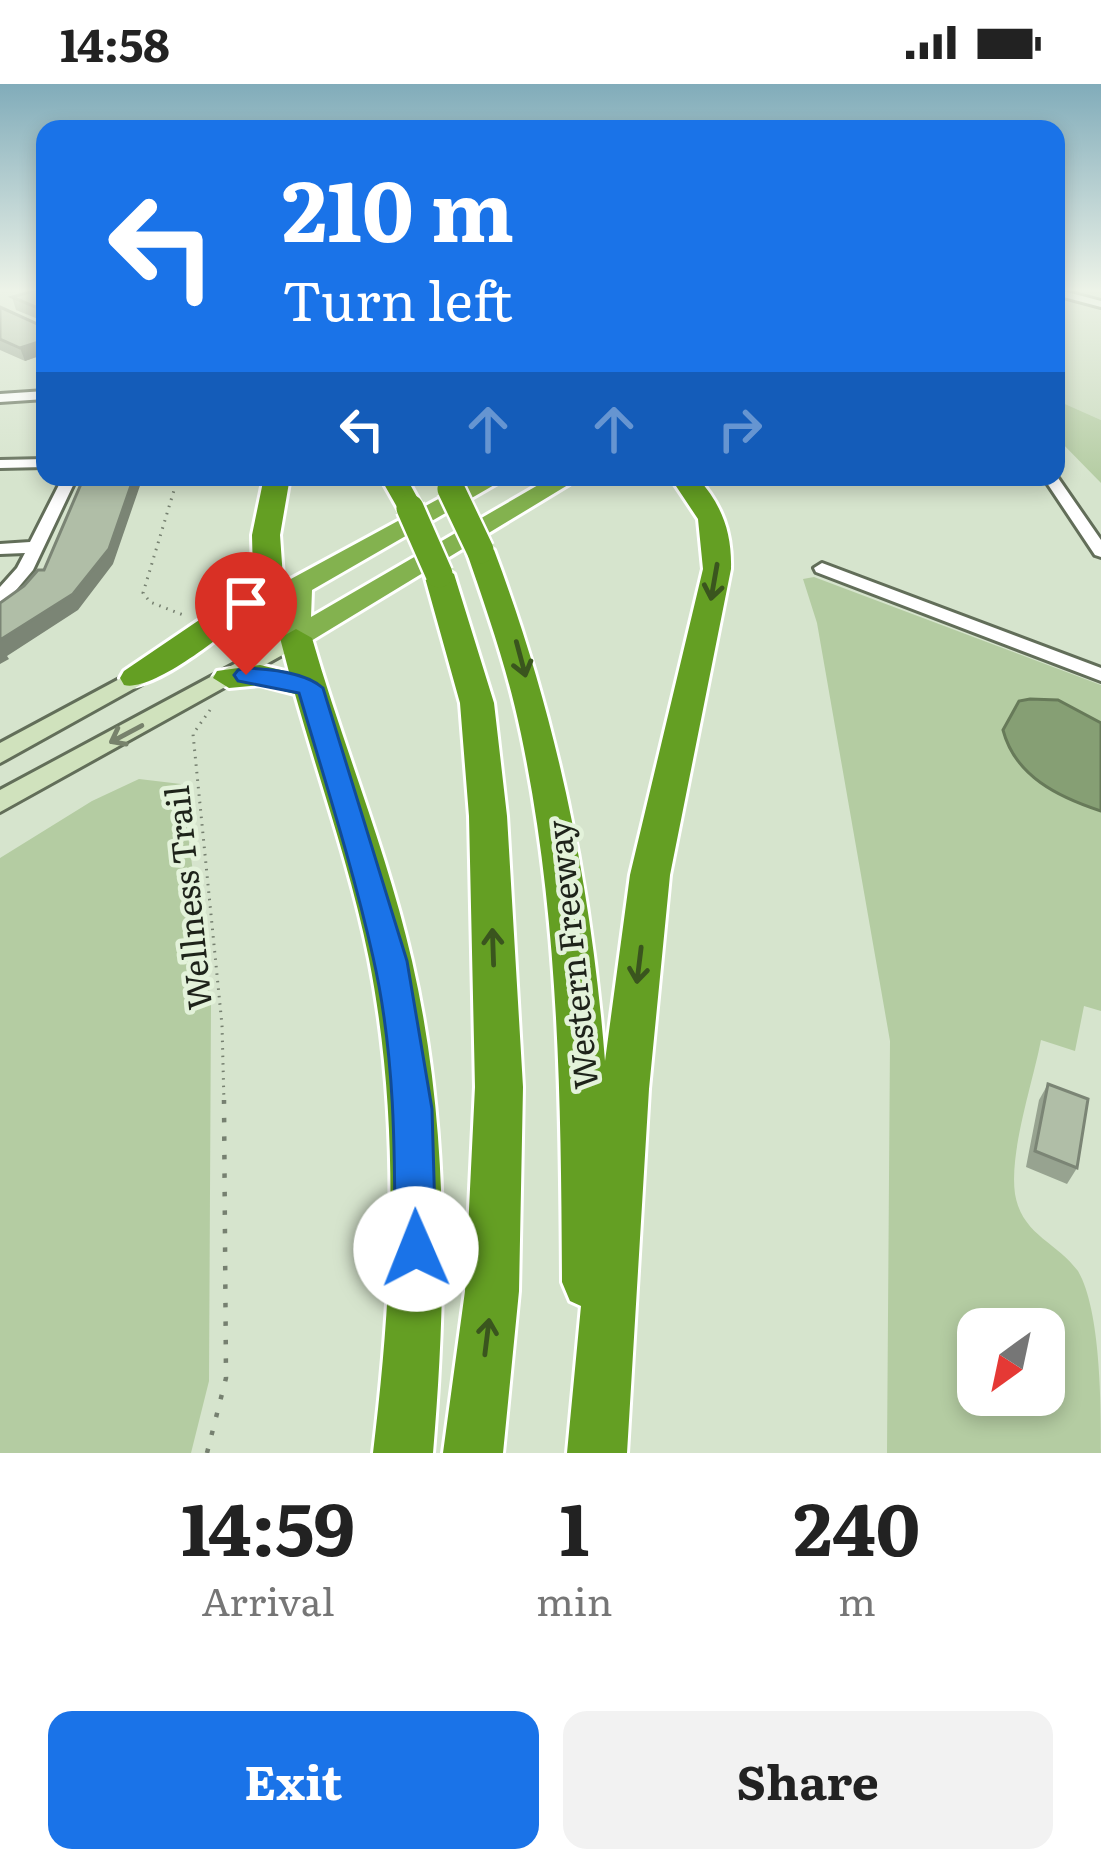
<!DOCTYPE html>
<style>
:root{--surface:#fff;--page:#f2f2f2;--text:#222;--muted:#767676;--accent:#1a73e8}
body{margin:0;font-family:Literata,serif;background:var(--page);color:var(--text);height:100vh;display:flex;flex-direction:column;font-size:45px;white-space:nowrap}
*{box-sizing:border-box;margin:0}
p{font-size:39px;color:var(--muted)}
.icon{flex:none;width:66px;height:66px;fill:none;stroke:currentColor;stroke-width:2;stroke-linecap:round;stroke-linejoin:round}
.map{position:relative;height:1369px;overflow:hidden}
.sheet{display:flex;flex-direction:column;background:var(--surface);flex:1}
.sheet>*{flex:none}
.top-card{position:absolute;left:36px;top:36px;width:1029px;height:366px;border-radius:24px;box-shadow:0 6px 18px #0003;background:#1a73e8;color:#fff;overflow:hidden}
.needle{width:78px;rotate:213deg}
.fabs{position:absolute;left:957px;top:1224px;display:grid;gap:24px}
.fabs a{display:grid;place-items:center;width:108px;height:108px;border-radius:24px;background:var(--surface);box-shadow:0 6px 18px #0003;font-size:60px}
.pin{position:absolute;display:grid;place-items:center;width:102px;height:102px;color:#fff;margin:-123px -51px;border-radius:50% 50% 50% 0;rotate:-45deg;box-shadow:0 0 12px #0007}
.pin .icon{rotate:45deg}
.me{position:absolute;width:132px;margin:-66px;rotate:359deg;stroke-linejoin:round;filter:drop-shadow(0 0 9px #0008)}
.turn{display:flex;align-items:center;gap:42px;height:252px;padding:0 48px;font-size:54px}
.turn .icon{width:156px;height:156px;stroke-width:2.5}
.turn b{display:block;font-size:84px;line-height:102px}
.lanes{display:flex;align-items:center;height:114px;padding:0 48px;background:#0003;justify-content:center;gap:60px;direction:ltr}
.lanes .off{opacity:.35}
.eta{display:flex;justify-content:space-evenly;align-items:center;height:204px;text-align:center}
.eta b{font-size:72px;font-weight:700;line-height:84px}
.action{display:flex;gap:24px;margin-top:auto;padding:24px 48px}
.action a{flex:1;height:138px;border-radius:24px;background:var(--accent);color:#fff;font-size:48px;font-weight:700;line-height:138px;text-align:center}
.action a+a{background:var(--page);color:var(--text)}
.status{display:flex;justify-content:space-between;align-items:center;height:84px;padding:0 60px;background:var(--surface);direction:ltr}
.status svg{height:33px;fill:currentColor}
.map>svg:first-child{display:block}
</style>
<div class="status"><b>14:58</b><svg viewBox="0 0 49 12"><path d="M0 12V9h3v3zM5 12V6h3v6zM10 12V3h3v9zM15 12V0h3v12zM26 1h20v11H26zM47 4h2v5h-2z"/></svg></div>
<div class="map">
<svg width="1101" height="1369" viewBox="0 0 1101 1369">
<rect width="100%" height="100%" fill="#d6e4cd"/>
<path fill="#c9dabd" d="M1056,205h45v131l-45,-20z"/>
<path fill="#b4cca2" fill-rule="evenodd" d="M1056,316l45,20v63l-45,-46z
M814,493l287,108v326l-17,-5 -9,45 -34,-11c-8,42 -32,112 -26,154 7,41 42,48 63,77 23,40 23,134 23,182h-214l3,-412 -73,-418 -14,-44zM978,1245h66v66h-66z
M139,695l42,5 30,220 -2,377 -18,72h-191v-595l92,-57z"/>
<path fill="#869f74" stroke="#677a59" stroke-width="3" d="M1030,615l28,1 43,23v88c-43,-14 -86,-35 -98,-81l16,-29z"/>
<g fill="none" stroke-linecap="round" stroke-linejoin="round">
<defs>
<path id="minor" d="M1056,205l45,12v6l-45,-12z
M45,307v8l-45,3v-8z
M45,375v8l-45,1v-8z
M1056,391l45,65v17l-6,-2 -52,-78z
M63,393h14l-44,93 -27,32 -6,1v-16l17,-19 8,-15 -25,1v-10l30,-2z
M822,479l279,105v13l-285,-109 -2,-4z"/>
<path id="secondary" d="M299,495l8,2v10l-81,45 -8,2 -12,-7z
M296,547l8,2 4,5 -4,5 -304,169v-22z
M153,577l9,2 3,5 -3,5 -162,90v-20z"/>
<path id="trunk" d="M479,393h29l-196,113 -1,27 241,-140h29l-275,167h-20l-4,-6 7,-58z"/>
<path id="motorway" d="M264,393h26l-10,58 3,43c-22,29 -125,116 -159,107l-4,-7 4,-7 87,-59 42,-36 -1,-41z
M380,393h26l17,31 -4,6h-18z
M670,393h27c25,28 35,55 34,92l-61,306 -21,214 -22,364h-60l14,-147 -11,-5 -8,-19c-1,-184 -3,-367 -41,-548 -13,-63 -34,-123 -55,-184l14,-8 14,8c63,167 97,334 111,511l25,-186 73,-306 -5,-50z
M439,481l15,9 40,129 13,113 16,271 -4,204 -16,162h-60l22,-162 10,-204 -6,-271 -9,-113 -36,-129z
M296,545l16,9c31,108 75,213 100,323 37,162 35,328 21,492h-60c20,-164 28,-331 -4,-494 -18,-90 -49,-176 -74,-265l-35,-9 -31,3 -16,-10 4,-7 43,-6 29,7 -9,-34z"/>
</defs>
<use href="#minor" stroke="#626e59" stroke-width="6"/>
<use href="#secondary" stroke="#626e59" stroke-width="6"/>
<use href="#trunk" stroke="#fff" stroke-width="6"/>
<use href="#motorway" stroke="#fff" stroke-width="6"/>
<path stroke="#768070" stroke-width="3" stroke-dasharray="1.5 6" stroke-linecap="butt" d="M178,393l-35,116 7,9 36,14
M210,626l-17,24 29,291 2,78"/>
<path stroke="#768070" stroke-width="4.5" stroke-dasharray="4.5 14" stroke-linecap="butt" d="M207,1369l19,-75 -2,-278"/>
<use href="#minor" fill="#fff" fill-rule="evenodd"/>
<use href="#secondary" fill="#d0e2bd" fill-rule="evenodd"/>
<use href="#trunk" fill="#83b24f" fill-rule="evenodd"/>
<use href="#motorway" fill="#649f23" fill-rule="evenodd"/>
<defs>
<path id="motorway-bridge" d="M451,405l29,61
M410,424l29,66"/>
</defs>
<use href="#motorway-bridge" stroke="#fff" stroke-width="32" stroke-linecap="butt"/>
<use href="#motorway-bridge" stroke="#649f23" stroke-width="27"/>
</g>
<path fill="#97a390" d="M45,205v65l-20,7 -25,-11v-43l42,19 1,-5 -27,-11 -4,-13z
M1048,1000l29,84 -10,16 -41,-17 13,-67z"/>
<path fill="#7b8575" d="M45,256v14l-20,7 -5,-13z
M134,393h9l-30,87 -35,46 -71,46 2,3 -9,5v-24z"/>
<path fill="#b0bea7" stroke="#7b8575" stroke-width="3" d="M40,205h5v51l-25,8 -20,-9v-32l42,19 3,-15 -33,-14z
M84,393h50l-25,72 -36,45 -73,46v-37l24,-17 14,-16h6z
M1048,1000l40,15 -11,69 -42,-17z"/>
<defs><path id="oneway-shaft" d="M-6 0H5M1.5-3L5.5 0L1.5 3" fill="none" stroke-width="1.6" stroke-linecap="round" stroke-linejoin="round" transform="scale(3)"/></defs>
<g stroke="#3a551e">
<use href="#oneway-shaft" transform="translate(714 498) rotate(100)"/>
<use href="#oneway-shaft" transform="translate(521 575) rotate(75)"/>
<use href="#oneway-shaft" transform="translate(493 863) rotate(-92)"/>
<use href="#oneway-shaft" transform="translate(639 881) rotate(97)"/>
<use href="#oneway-shaft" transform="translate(487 1253) rotate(-83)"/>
</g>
<use stroke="#77826c" href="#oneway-shaft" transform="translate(126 650) rotate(152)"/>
<linearGradient id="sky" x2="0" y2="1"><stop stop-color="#81acba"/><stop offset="0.52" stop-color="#edf3e8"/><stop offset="1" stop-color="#edf3e8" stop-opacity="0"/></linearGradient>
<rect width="1101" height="397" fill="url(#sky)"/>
<path fill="#1a73e8" stroke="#114b97" stroke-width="3" d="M246,584c25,1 59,4 77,20l84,273 25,148 4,140 -6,14 -14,6 -15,-6 -6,-14c0,-98 0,-196 -22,-292 -20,-89 -48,-176 -74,-264l-61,-12 -4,-6 4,-5z"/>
<g text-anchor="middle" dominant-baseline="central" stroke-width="9" stroke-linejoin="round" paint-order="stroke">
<g font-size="33" fill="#1e231a" stroke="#e3f2da">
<text transform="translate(186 814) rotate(-96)">Wellness Trail</text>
<text transform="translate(570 871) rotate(-96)">Western Freeway</text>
</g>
</g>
</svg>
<div class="fabs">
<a><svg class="needle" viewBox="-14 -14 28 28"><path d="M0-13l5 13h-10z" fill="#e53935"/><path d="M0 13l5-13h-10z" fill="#767676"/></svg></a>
</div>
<div class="pin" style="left:246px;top:591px;background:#d93025"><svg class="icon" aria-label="arrive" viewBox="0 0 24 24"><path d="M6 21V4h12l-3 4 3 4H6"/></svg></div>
<svg class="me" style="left:416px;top:1165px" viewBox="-20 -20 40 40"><circle r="19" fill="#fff"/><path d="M0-13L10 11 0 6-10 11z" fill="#1a73e8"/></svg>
<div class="top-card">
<div class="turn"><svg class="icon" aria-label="left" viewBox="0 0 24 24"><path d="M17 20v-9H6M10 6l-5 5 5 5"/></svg><div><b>210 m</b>Turn left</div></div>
<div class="lanes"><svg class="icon" aria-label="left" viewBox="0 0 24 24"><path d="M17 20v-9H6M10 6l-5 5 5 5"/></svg><svg class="icon off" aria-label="ahead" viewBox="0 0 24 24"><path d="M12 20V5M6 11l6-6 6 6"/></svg><svg class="icon off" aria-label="ahead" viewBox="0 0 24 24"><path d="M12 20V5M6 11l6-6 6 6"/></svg><svg class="icon off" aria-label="right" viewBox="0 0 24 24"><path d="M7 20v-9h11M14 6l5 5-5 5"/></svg></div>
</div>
</div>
<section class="sheet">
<div class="eta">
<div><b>14:59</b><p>Arrival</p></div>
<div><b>1</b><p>min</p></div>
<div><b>240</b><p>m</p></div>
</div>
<div class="action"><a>Exit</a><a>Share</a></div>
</section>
